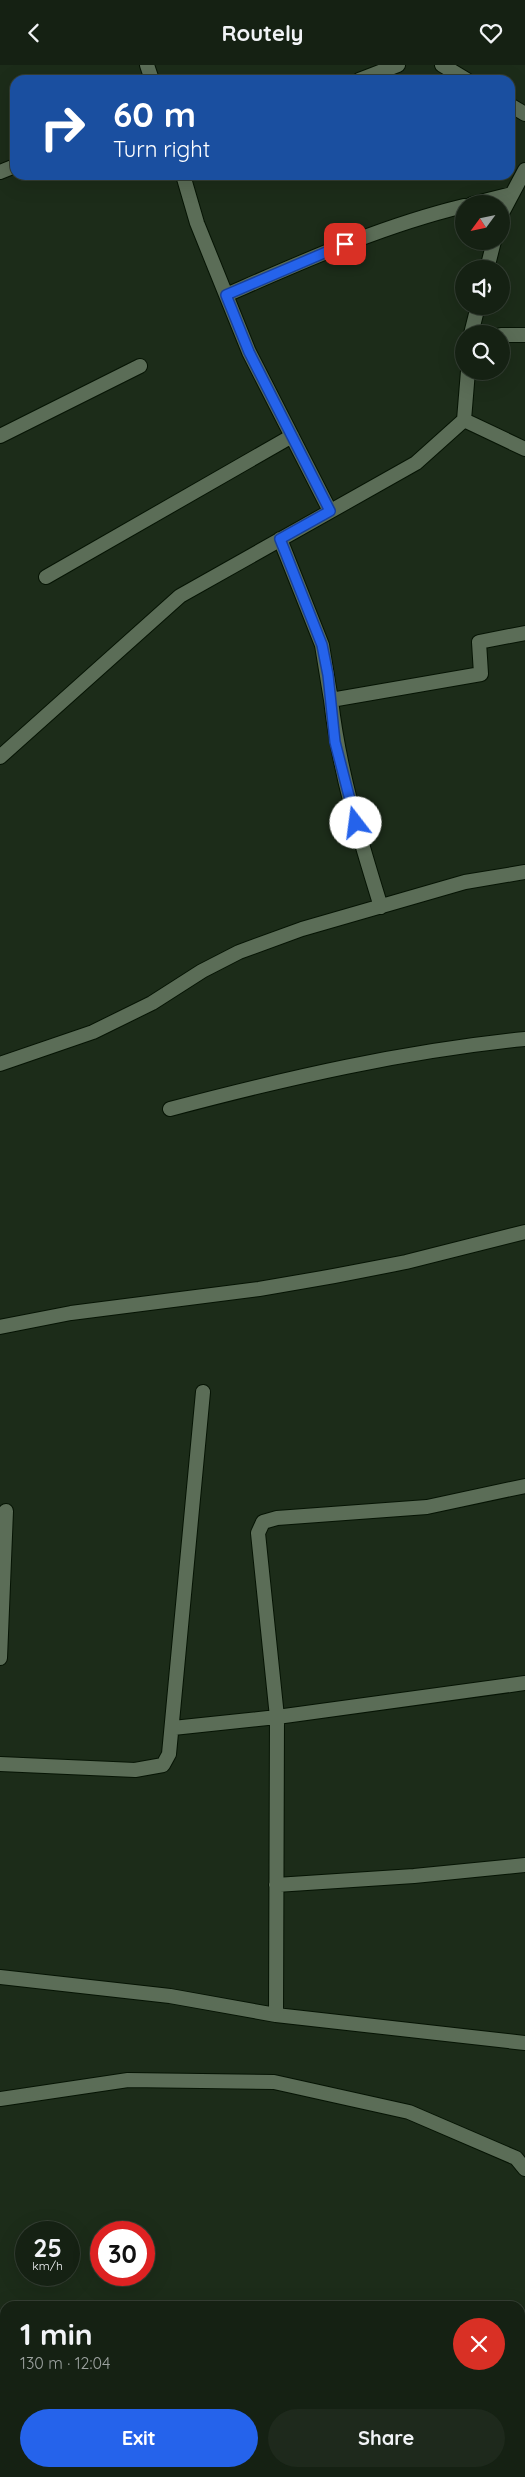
<!DOCTYPE html>
<meta charset="utf-8">
<style>
:root{--surface:#152113;--page:#1e291c;--text:#f1f3f6;--muted:#9da3a0;--line:#343e33;--accent:#2563eb}
body{margin:0;font-family:Quicksand,sans-serif;background:var(--page);color:var(--text);height:100vh;display:flex;flex-direction:column;font-size:19px;white-space:nowrap}
*{box-sizing:border-box;margin:0}
p{font-size:16px;color:var(--muted)}
.icon{flex:none;width:28px;height:28px;fill:none;stroke:currentColor;stroke-width:2;stroke-linecap:round;stroke-linejoin:round}
.map{position:relative;flex:1;overflow:hidden}
.panel{position:absolute;left:0px;top:2236px;width:525px;height:176px;display:flex;flex-direction:column;background:var(--surface);border-radius:15px 15px 0 0;box-shadow:0 5px 20px #0002,0 0 0 1px var(--line)}
.panel>*{flex:none}
.banner{position:absolute;left:10px;top:10px;width:505px;height:105px;border-radius:15px;box-shadow:0 5px 20px #0002,0 0 0 1px var(--line);background:#1a4fa0;color:#fff;overflow:hidden}
.needle{width:32px;rotate:237deg}
.tools{position:absolute;left:455px;top:130px;display:grid;gap:10px}
.tools a{display:grid;place-items:center;width:55px;height:55px;border-radius:50%;background:var(--surface);box-shadow:0 5px 20px #0002,0 0 0 1px var(--line);font-size:25px}
.speed{position:absolute;left:15px;top:2156px;display:flex;gap:10px;font-size:25px;font-weight:700;text-align:center}
.speed>*{display:grid;place-content:center;width:65px;height:65px;border-radius:50%;background:var(--surface);box-shadow:0 5px 20px #0002,0 0 0 1px var(--line);line-height:1}
.speed small{font-size:12px;font-weight:400}
.speed .limit{border:8px solid #d22;background:#fff;color:#111}
.pin{position:absolute;display:grid;place-items:center;width:42px;height:42px;color:#fff;margin:-21px;border-radius:10px;box-shadow:0 2px 8px #0006}
.me{position:absolute;width:55px;margin:-28px;rotate:345deg;stroke-linejoin:round;filter:drop-shadow(0 0 4px #0008)}
.turn{display:flex;align-items:center;gap:18px;height:105px;padding:0 20px;font-size:22px}
.turn .icon{width:65px;height:65px;stroke-width:2.5}
.turn b{display:block;font-size:35px;line-height:42px}
.round{display:grid;place-items:center;flex:none;width:52px;height:52px;border-radius:26px;background:var(--page)}
.overview{display:flex;align-items:center;justify-content:space-between;height:85px;padding:0 20px}
h1{font-size:30px;font-weight:800;line-height:38px}
.button{display:flex;gap:10px;margin-top:auto;padding:10px 20px}
.button a{flex:1;height:58px;border-radius:30px;background:var(--accent);color:#fff;font-size:20px;font-weight:800;line-height:58px;text-align:center}
.button a+a{background:var(--page);color:var(--text)}
header{display:flex;justify-content:space-between;align-items:center;height:65px;padding:0 20px;background:var(--surface);font-size:22px;font-weight:800}
.map>svg:first-child{display:block}
</style>
<header><svg class="icon" aria-label="back" viewBox="0 0 24 24"><path d="M15 5l-7 7 7 7"/></svg>Routely<svg class="icon" aria-label="heart" viewBox="0 0 24 24"><path d="M12 20l-8-8c-3-5 5-10 8-4 3-6 11-1 8 4z"/></svg></header>
<div class="map">
<svg width="525" height="2412" viewBox="0 0 525 2412">
<rect width="100%" height="100%" fill="#1c2c19"/>
<g fill="none" stroke-linecap="round" stroke-linejoin="round">
<defs>
<path id="service" d="M0,2034l128,-19 146,2 135,30 107,46 9,11"/>
<path id="minor" d="M147,0l5,15
M442,0l25,15
M359,15l39,-15
M510,40l15,9
M0,107l15,-6
M183,110l14,48 52,129 81,159
M472,139l40,-10
M501,150l24,-45
M487,204l7,-28
M226,230c78,-34 155,-69 238,-89
M471,269l7,-28
M501,270h24
M464,355l61,29
M0,371l140,-70
M280,474l42,106 9,55 150,-26 -2,-32 46,-9
M46,512l246,-141
M331,635c8,71 29,139 50,207
M0,692l180,-161 236,-133 48,-43 4,-49
M0,999l93,-32 59,-29 50,-32 37,-19 63,-23 163,-47 60,-10
M170,1044c117,-31 234,-58 355,-70
M0,1262l71,-14 188,-24 75,-13 72,-14 119,-30
M0,1593l6,-147
M173,1663l104,-11 248,-34
M0,1699l135,6 28,-5 6,-11 34,-362
M276,1820l138,-9 111,-11
M0,1912l170,19 106,19 249,28
M276,1950l1,-298 -19,-184 5,-11 14,-4 150,-11 98,-21"/>
</defs>
<use href="#service" stroke="#061404" stroke-width="16"/>
<use href="#minor" stroke="#061404" stroke-width="16"/>
<use href="#service" stroke="#5b6d57" stroke-width="14"/>
<use href="#minor" stroke="#5b6d57" stroke-width="14"/>
</g>
<g fill="none" stroke-linecap="round" stroke-linejoin="round">
<defs>
<path id="route" d="M345,179l-119,51 23,57 81,159 -50,28 42,106 6,30 7,67 21,81"/>
</defs>
<use href="#route" stroke="#184099" stroke-width="12"/>
<use href="#route" stroke="#2563eb" stroke-width="9"/>
</g>
</svg>
<div class="tools">
<a><svg class="needle" viewBox="-14 -14 28 28"><path d="M0-13l5 13h-10z" fill="#e53935"/><path d="M0 13l5-13h-10z" fill="#9da3a0"/></svg></a>
<a><svg class="icon" aria-label="sound" viewBox="0 0 24 24"><path d="M4 9h4l5-4v14l-5-4H4zM17 9q2 3 0 6"/></svg></a>
<a><svg class="icon" aria-label="search" viewBox="0 0 24 24"><circle cx="10" cy="10" r="6"/><path d="M15 15l6 6"/></svg></a>
</div>
<div class="speed"><div>25<small>km/h</small></div><div class="limit">30</div></div>
<div class="pin" style="left:345px;top:179px;background:#d93025"><svg class="icon" aria-label="arrive" viewBox="0 0 24 24"><path d="M6 21V4h12l-3 4 3 4H6"/></svg></div>
<svg class="me" style="left:356px;top:758px" viewBox="-20 -20 40 40"><circle r="19" fill="#fff"/><path d="M0-13L10 11 0 6-10 11z" fill="#2563eb"/></svg>
<div class="banner">
<div class="turn"><svg class="icon" aria-label="right" viewBox="0 0 24 24"><path d="M7 20v-9h11M14 6l5 5-5 5"/></svg><div><b>60 m</b>Turn right</div></div>
</div>
<section class="panel">
<div class="overview"><div><h1>1 min</h1><p>130 m · 12:04</p></div><a class="round" style="background:#d93025;color:#fff"><svg class="icon" aria-label="close" viewBox="0 0 24 24"><path d="M6 6l12 12M18 6L6 18"/></svg></a></div>
<div class="button"><a>Exit</a><a>Share</a></div>
</section>
</div>
